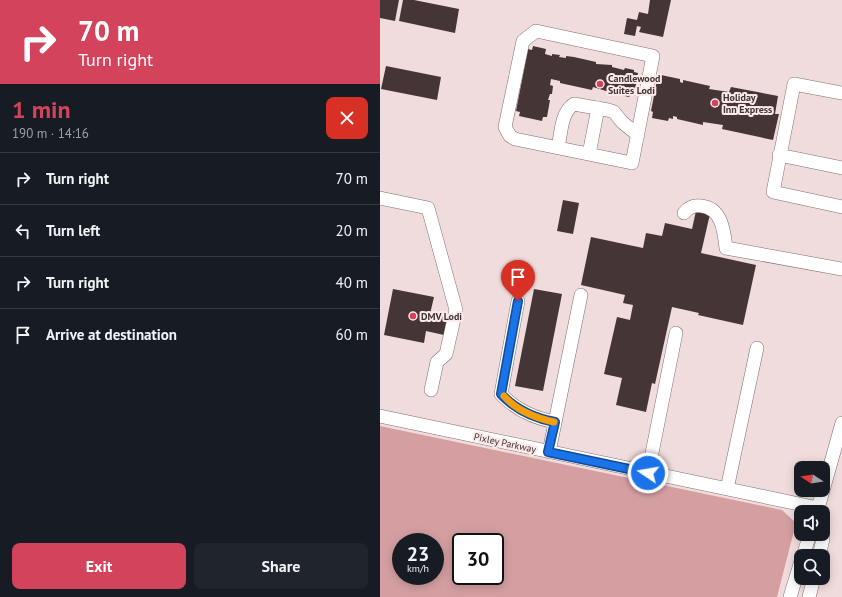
<!DOCTYPE html>
<meta charset="utf-8">
<style>
:root{--surface:#171b24;--page:#20242c;--text:#f1f3f6;--muted:#9ea1a6;--line:#363941;--accent:#d3435b}
body{margin:0;font-family:"PT Sans",sans-serif;background:var(--page);color:var(--text);height:100vh;display:flex;flex-direction:column;font-size:15px;white-space:nowrap}
*{box-sizing:border-box;margin:0}
p{font-size:13px;color:var(--muted)}
.icon{flex:none;width:22px;height:22px;fill:none;stroke:currentColor;stroke-width:2;stroke-linecap:round;stroke-linejoin:round}
.map{position:relative;flex:1;overflow:hidden}
.panel{display:flex;flex-direction:column;background:var(--surface);width:380px}
.panel>*{flex:none}
.guide{background:#d3435b;color:#fff;overflow:hidden}
.needle{width:26px;rotate:282deg}
.buttons{position:absolute;left:414px;top:461px;display:grid;gap:8px}
.buttons a{display:grid;place-items:center;width:36px;height:36px;border-radius:8px;background:var(--surface);box-shadow:0 2px 10px #0003;font-size:20px}
.speed{position:absolute;left:12px;top:533px;display:flex;gap:8px;font-size:20px;font-weight:700;text-align:center}
.speed>*{display:grid;place-content:center;width:52px;height:52px;border-radius:50%;background:var(--surface);box-shadow:0 2px 10px #0003;line-height:1}
.speed small{font-size:10px;font-weight:400}
.speed .limit{border:2px solid #111;border-radius:6px;background:#fff;color:#111}
.pin{position:absolute;display:grid;place-items:center;width:34px;height:34px;color:#fff;margin:-41px -17px;border-radius:50% 50% 50% 0;rotate:-45deg;box-shadow:0 0 4px #0007}
.pin .icon{rotate:45deg}
.me{position:absolute;width:44px;margin:-22px;rotate:282deg;stroke-linejoin:round;filter:drop-shadow(0 0 3px #0008)}
.turn{display:flex;align-items:center;gap:14px;height:84px;padding:0 12px;font-size:18px}
.turn .icon{width:52px;height:52px;stroke-width:2.5}
.turn b{display:block;font-size:28px;line-height:34px}
.round{display:grid;place-items:center;flex:none;width:42px;height:42px;border-radius:8px;background:var(--page)}
.overview{display:flex;align-items:center;justify-content:space-between;height:68px;padding:0 12px}
h1{font-size:24px;font-weight:800;line-height:30px;color:var(--accent)}
.action{display:flex;gap:8px;margin-top:auto;padding:8px 12px}
.action a{flex:1;height:46px;border-radius:8px;background:var(--accent);color:#fff;font-size:16px;font-weight:800;line-height:46px;text-align:center}
.action a+a{background:var(--page);color:var(--text)}
ul{padding:0;list-style:none}
li{display:flex;align-items:center;gap:12px;height:52px;padding:0 12px;border-top:1px solid var(--line)}
li div{flex:1}
li b{display:block;font-size:15px}
li em{font-style:normal}
main{display:flex;flex:1;min-height:0}
.map>svg:first-child{display:block}
</style>
<main>
<section class="panel">
<div class="guide">
<div class="turn"><svg class="icon" aria-label="right" viewBox="0 0 24 24"><path d="M7 20v-9h11M14 6l5 5-5 5"/></svg><div><b>70 m</b>Turn right</div></div>
</div>
<div class="overview"><div><h1>1 min</h1><p>190 m · 14:16</p></div><a class="round" style="background:#d93025;color:#fff"><svg class="icon" aria-label="close" viewBox="0 0 24 24"><path d="M6 6l12 12M18 6L6 18"/></svg></a></div>
<ul>
<li><svg class="icon" aria-label="right" viewBox="0 0 24 24"><path d="M7 20v-9h11M14 6l5 5-5 5"/></svg><div><b>Turn right</b></div><em>70 m</em></li>
<li><svg class="icon" aria-label="left" viewBox="0 0 24 24"><path d="M17 20v-9H6M10 6l-5 5 5 5"/></svg><div><b>Turn left</b></div><em>20 m</em></li>
<li><svg class="icon" aria-label="right" viewBox="0 0 24 24"><path d="M7 20v-9h11M14 6l5 5-5 5"/></svg><div><b>Turn right</b></div><em>40 m</em></li>
<li><svg class="icon" aria-label="arrive" viewBox="0 0 24 24"><path d="M6 21V4h12l-3 4 3 4H6"/></svg><div><b>Arrive at destination</b></div><em>60 m</em></li>
</ul>
<div class="action"><a>Exit</a><a>Share</a></div>
</section>
<div class="map">
<svg width="462" height="597" viewBox="0 0 462 597">
<rect width="100%" height="100%" fill="#f1dcdd"/>
<path fill="#d59fa2" fill-rule="evenodd" d="M0,426l402,84 14,13 -19,74h-397zM21,542h34v34h-34zM81,542h34v34h-34z"/>
<path fill="#453536" d="M0,0h19l-4,21 -15,-3z
M23,0h11l45,9 -4,24 -56,-12z
M270,0h21l-8,37 -24,-5 2,-5 -4,-1 -2,10 -11,-2 3,-16 10,2 2,-8 9,2z
M153,46l13,3 -1,5 7,2v-2l8,1 -1,2 7,1v-2l8,1 22,5v2l16,1v2l12,3 1,-2 9,2v2l4,1 -4,23 -4,-1 -1,2 -17,-4v-2h-6l-13,-4 -1,3 -32,-7v-2l-9,-2 -1,6 3,1 -1,8h-2l-2,6h2l-3,17h-4l-1,4 -23,-5 1,-4 -4,-1 12,-62 4,1z
M6,66l55,11 -4,23 -56,-11z
M281,75l19,4v3l3,1v-3l27,6 -1,3 20,3 2,-5 47,9 -3,18h4l-6,26 -51,-11 1,-4 -20,-3v3l-26,-6v-2l-4,-1v3l-4,-1 -1,3 -16,-3 1,-6 -2,-1 6,-31 3,1z
M183,200l16,3 -6,31 -16,-3z
M316,211l14,3 -9,39 55,12 -13,60 -45,-10 1,-2 -27,-6 -17,77 -3,-1 -6,29 -30,-7 6,-27 -18,-4 13,-57 13,3 3,-15 -10,-2 2,-8 -44,-10 10,-48 52,11 3,-15 16,3 3,-13 27,6z
M13,289l41,8 -4,17 17,3 -3,18 -18,-4 -2,12 -40,-8z
M154,289l28,5 -19,97 -28,-5z"/>
<g fill="none" stroke-linecap="round" stroke-linejoin="round">
<defs>
<path id="minor" d="M156,31l117,25 -21,107 -117,-24 -5,-3 -5,-9 18,-86z
M462,93l-48,-9 -21,108 69,15
M178,148c3,-14 3,-36 16,-44l34,6 6,2 8,10 16,13
M209,154l9,-46
M399,155l63,13
M0,198l48,10 28,102 -10,44 -9,8 -6,28
M304,213c4,-5 10,-8 17,-7 21,2 23,25 25,42l116,21
M138,301l-17,93c14,15 33,24 54,28
M0,416l438,92
M169,452l32,-157
M268,473l28,-140
M347,489l30,-141
M437,512l25,-89
M423,556l7,-22
M439,556l4,-17v-5
M410,597l11,-36
M429,597l5,-19"/>
</defs>
<use href="#minor" stroke="#7f6e6e" stroke-width="14"/>
<use href="#minor" stroke="#fff" stroke-width="13"/>
</g>
<g fill="none" stroke-linecap="round" stroke-linejoin="round">
<defs>
<path id="route" d="M138,301l-17,93c14,15 33,24 54,28l-7,30 100,21"/>
</defs>
<use href="#route" stroke="#114b97" stroke-width="10"/>
<use href="#route" stroke="#1a73e8" stroke-width="7"/>
<path stroke="#f59e0b" stroke-width="7" d="M124,396c12,14 32,22 50,26"/>
</g>
<g fill="#d3435b" stroke="#fee9ea" stroke-width="1.5">
<circle cx="220" cy="84" r="4"/>
<circle cx="335" cy="103" r="4"/>
<circle cx="33" cy="316" r="4"/>
</g>
<g text-anchor="middle" dominant-baseline="central" stroke-width="4" stroke-linejoin="round" paint-order="stroke">
<g font-size="10" font-weight="bold" fill="#3d3535" stroke="#fee9ea" text-anchor="start">
<text x="228" y="78">Candlewood<tspan x="228" dy="12">Suites Lodi</tspan></text>
<text x="343" y="97">Holiday<tspan x="343" dy="12">Inn Express</tspan></text>
<text x="41" y="316">DMV Lodi</text>
</g>
<g font-size="10" fill="#3d3535" stroke="#fee9ea">
<text transform="translate(125 443) rotate(12)">Pixley Parkway</text>
</g>
</g>
</svg>
<div class="buttons">
<a><svg class="needle" viewBox="-14 -14 28 28"><path d="M0-13l5 13h-10z" fill="#e53935"/><path d="M0 13l5-13h-10z" fill="#9ea1a6"/></svg></a>
<a><svg class="icon" aria-label="sound" viewBox="0 0 24 24"><path d="M4 9h4l5-4v14l-5-4H4zM17 9q2 3 0 6"/></svg></a>
<a><svg class="icon" aria-label="search" viewBox="0 0 24 24"><circle cx="10" cy="10" r="6"/><path d="M15 15l6 6"/></svg></a>
</div>
<div class="speed"><div>23<small>km/h</small></div><div class="limit">30</div></div>
<div class="pin" style="left:138px;top:301px;background:#d93025"><svg class="icon" aria-label="arrive" viewBox="0 0 24 24"><path d="M6 21V4h12l-3 4 3 4H6"/></svg></div>
<svg class="me" style="left:268px;top:473px" viewBox="-20 -20 40 40"><circle r="17" fill="#1a73e8" stroke="#fff" stroke-width="3"/><path d="M0-11L8 9 0 5-8 9z" fill="#fff"/></svg>
</div>
</main>
